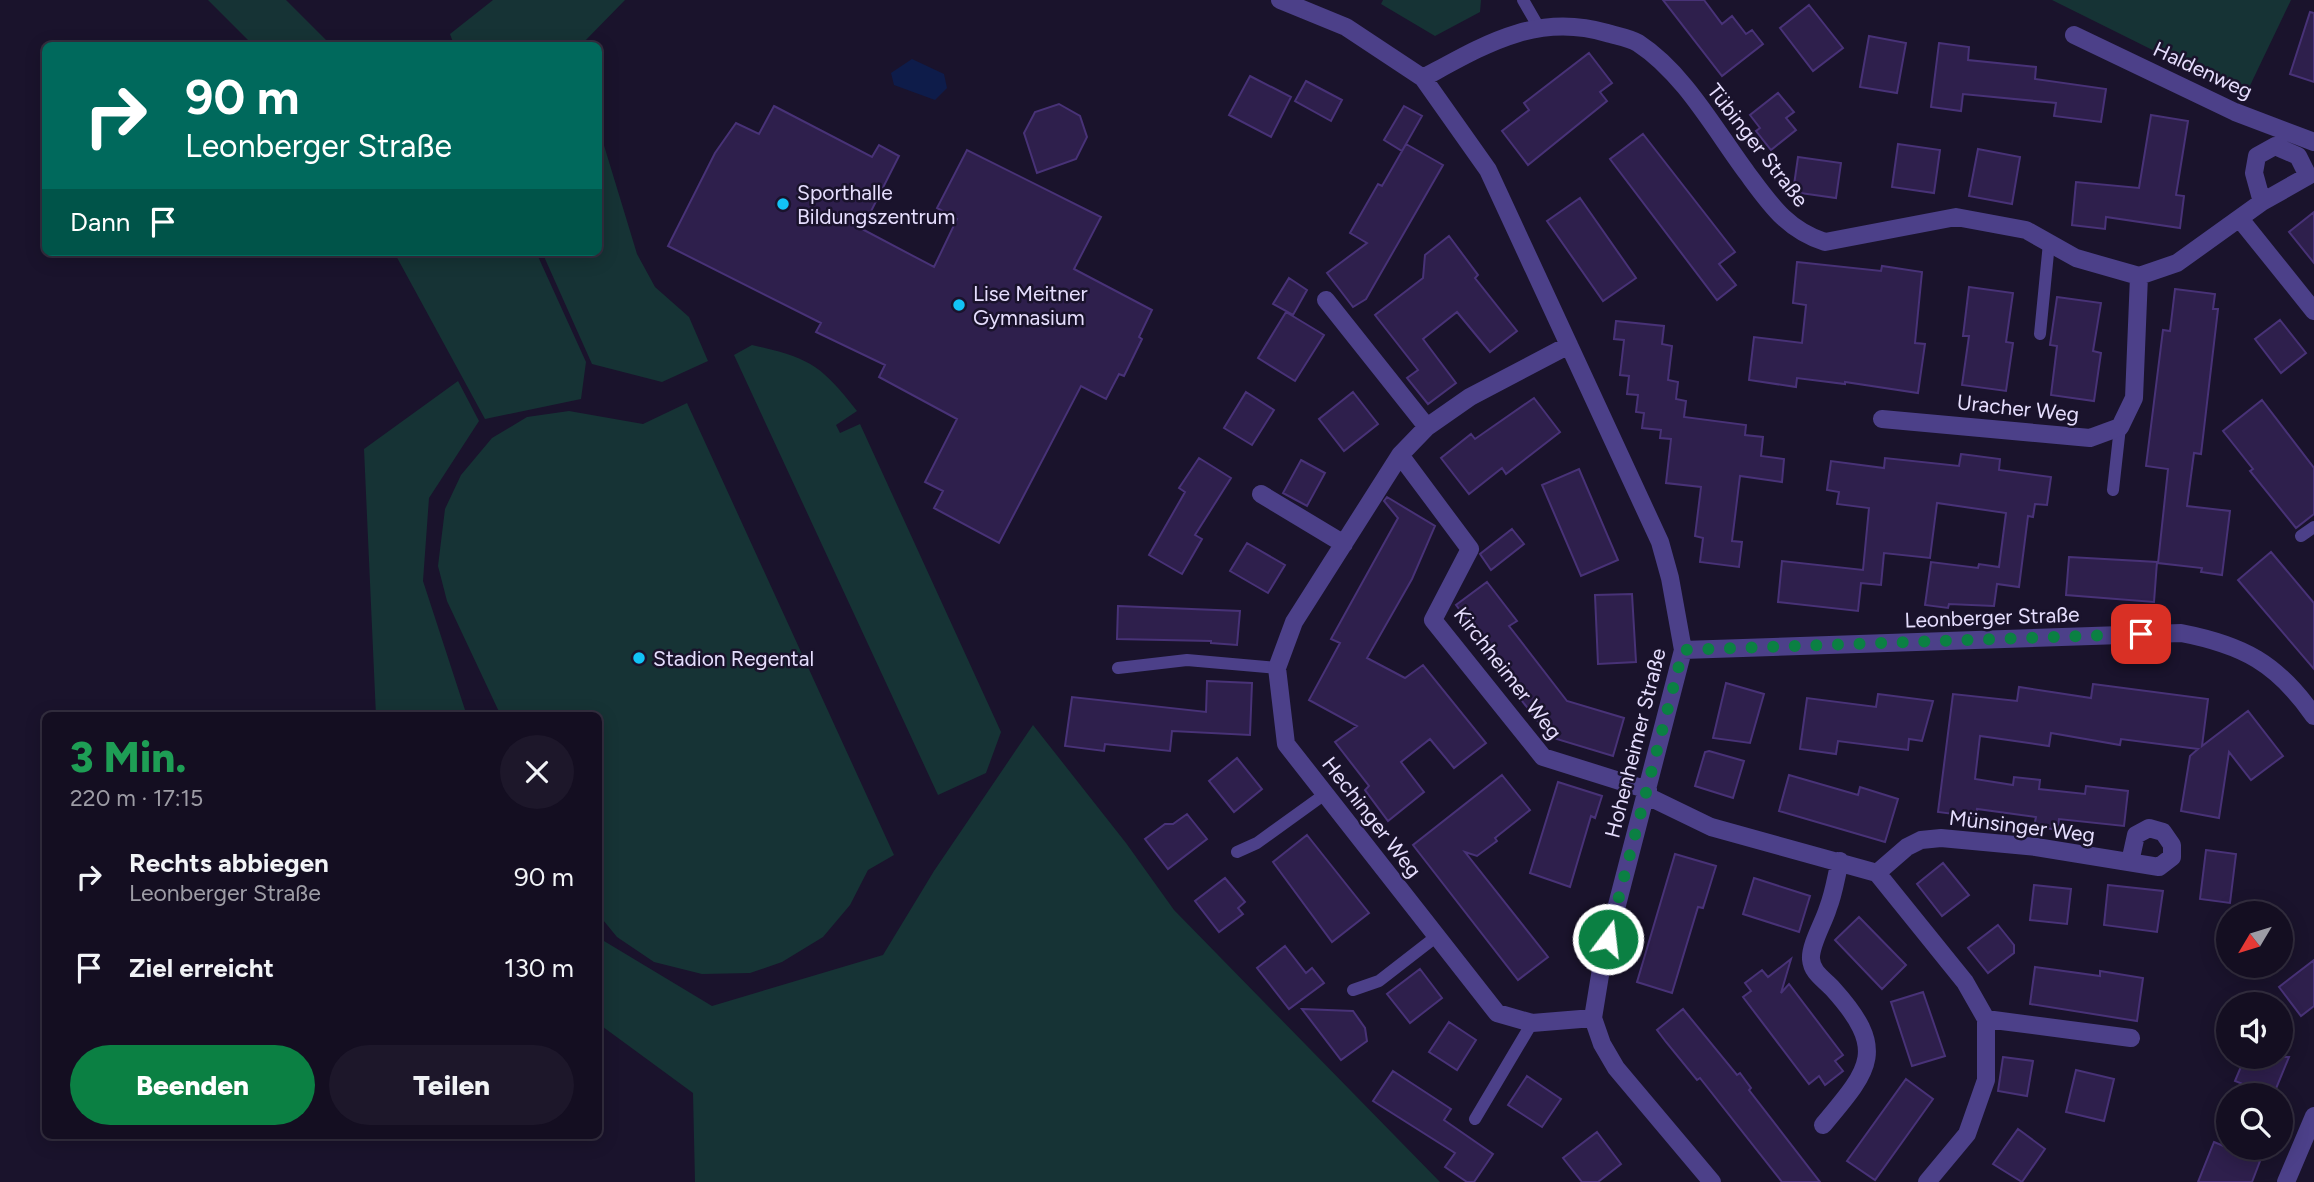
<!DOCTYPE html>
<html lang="de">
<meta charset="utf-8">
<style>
:root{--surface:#140e21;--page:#1d172a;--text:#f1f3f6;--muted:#9d9ca5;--line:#332e3f;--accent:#0b8043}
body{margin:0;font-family:Figtree,sans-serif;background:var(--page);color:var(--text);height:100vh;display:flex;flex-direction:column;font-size:26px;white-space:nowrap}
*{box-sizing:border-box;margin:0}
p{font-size:23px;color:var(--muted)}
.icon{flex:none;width:38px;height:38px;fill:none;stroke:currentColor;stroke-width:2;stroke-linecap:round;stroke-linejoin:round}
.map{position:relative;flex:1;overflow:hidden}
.drawer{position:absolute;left:42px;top:712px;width:560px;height:427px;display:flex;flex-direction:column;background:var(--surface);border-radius:10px;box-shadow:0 4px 18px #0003,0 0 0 2px var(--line)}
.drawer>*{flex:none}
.top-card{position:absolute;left:42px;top:42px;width:560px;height:214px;border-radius:10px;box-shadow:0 4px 18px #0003,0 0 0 2px var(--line);background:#00695c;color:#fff;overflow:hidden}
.needle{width:46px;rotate:232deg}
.fabs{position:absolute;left:2216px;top:901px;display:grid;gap:14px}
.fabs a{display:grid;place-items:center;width:77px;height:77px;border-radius:50%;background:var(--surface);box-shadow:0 4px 18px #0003,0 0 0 2px var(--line);font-size:35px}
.pin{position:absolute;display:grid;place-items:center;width:60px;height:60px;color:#fff;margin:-30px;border-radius:14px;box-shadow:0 4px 10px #0006}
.me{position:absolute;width:77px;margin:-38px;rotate:15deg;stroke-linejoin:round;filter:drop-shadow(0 0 5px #0008)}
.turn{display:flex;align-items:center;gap:24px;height:147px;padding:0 28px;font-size:32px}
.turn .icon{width:91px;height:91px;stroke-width:2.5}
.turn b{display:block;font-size:49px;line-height:60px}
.then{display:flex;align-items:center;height:66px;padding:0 28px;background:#0003;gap:14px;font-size:26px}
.round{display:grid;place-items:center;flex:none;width:74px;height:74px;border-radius:37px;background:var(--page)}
.head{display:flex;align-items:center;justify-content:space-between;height:119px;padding:0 28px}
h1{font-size:42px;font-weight:800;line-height:52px;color:#1e9e55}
.action{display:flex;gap:14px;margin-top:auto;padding:14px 28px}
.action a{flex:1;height:80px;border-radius:42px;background:var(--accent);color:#fff;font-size:28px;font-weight:800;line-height:80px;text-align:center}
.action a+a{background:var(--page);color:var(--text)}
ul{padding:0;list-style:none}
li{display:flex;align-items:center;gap:21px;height:91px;padding:0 28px}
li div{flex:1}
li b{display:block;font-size:26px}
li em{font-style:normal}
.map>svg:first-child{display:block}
</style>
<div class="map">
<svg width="2314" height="1182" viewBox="0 0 2314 1182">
<rect width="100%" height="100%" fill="#1a132c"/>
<path fill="#163335" d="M208,0h78l45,45h-78z
M493,0h132l-44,45h-127l-4,-11z
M1383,0h98l-1,12 -45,24 -54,-32z
M2052,0h239l-46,96z
M599,129l38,125 18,33 34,30 19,44 -46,21 -70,-18 -50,-112h56z
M394,252h142l50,110 -5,37 -96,20z
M752,345c58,13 69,20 105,66l-21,14 4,8 20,-9 141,308 -15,41 -48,22 -204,-440z
M458,381l21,40 -50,77 -6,83 44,135h-91l-12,-267z
M687,403l207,452 -26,15 -18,35 -27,32 -41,25 -32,11 -48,1 -48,-12 -37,-25 -18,-22 -1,-199h-97l-54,-115 -9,-35 7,-57 16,-34 31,-37 35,-21 42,-6 74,13z
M1033,725l93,118 48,67 266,272h-745l-2,-89 -94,-69v-86l113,68 171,-51 51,-84z"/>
<path fill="#0e1c4a" d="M912,59l32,15 3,14 -12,12 -41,-15 -3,-12z"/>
<path fill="#2e1f4c" stroke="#483277" stroke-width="2" d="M1663,0h41l18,24 10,-8 14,18 6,-4 11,14 -41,32z
M1809,5l34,43 -30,23 -33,-43z
M2310,12l4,1v69l-24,-8z
M1869,36l37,7 -9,50 -37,-6z
M1939,43l30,4 -1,13 68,7 -1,12 71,10 -5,33 -47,-6 2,-13 -93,-9 -2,17 -30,-4z
M1589,53l23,30 -12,9 7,9 -79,64 -26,-34 27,-21 -5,-7z
M1250,76l41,21 -20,40 -42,-22z
M1306,81l36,19 -11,21 -36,-20z
M1778,93l16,19 -8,6 10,12 -25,20 -15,-19 4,-3 -10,-13z
M1059,104l21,12 7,21 -11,22 -39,14 -13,-40 11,-21z
M774,106l98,51 7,-12 20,11 -37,73 72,38 23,-48 -20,-11 30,-58 134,67 -27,52 78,41 -13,27 3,2 -18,37 -5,-2 -13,25 -25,-13 -82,157 -65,-35 9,-17 -18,-9 32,-63 -78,-42 6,-12 -69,-33 5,-9 -153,-77 47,-93 21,-30 23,11z
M1404,106l18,10 -20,35 -18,-11z
M2151,115l37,6 -12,74 8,1 -4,32 -74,-11 -1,12 -33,-4 4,-43 63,6z
M1643,134l92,118 -16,12 17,21 -19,15 -107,-141z
M1406,144l37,21 -77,134 -13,8 -26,-34 40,-30 -17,-10 28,-49 4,2z
M1898,144l42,6 -6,43 -42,-6z
M1978,149l42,8 -8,47 -43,-8z
M1798,157l43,6 -5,35 -43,-6z
M1580,198l56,80 -33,23 -56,-80z
M2314,212v51l-25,-31z
M1449,236l29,39 -3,3 42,53 -27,21 -33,-40 -34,27 33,44 -28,21 -21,-26 11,-8 -43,-55 48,-37 2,-23z
M1797,262l84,9 1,-5 40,6 -7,71 10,1 -7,49 -73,-11v2l-48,-6 -1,9 -47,-7 5,-43 48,6 4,-38 -13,-2z
M1289,278l18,12 -14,25 -20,-11z
M1969,287l44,6 -7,49 7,1 -7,48 -44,-6 7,-49h-6z
M2175,289l40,5 -2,15h5l-17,145 -7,-1 -7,53 43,5 -8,64 -21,-3 1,-4 -44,-5 10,-94 -22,-3 17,-136 7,1z
M2057,297l44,6 -8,48 8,2 -7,48 -43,-6 6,-49 -7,-1z
M1286,312l38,23 -29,46 -37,-23z
M2280,320l26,33 -25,20 -26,-34z
M1616,321l48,5 -2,18 10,2 -4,34 10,2 -2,17 10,2 -2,16 62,8 -1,10 18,2 -2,19 23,3 -2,23 -42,-6 -8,65 10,1 -3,25 -39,-5 3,-24 -8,-2 6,-49 -35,-4 5,-44 -11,-1 1,-8 -19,-2 2,-15 -8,-1 2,-17 -11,-1 2,-18 -9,-1 4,-35 -10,-1z
M1246,392l28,18 -22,35 -28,-17z
M1353,392l25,32 -34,27 -25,-32z
M1534,398l26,34 -54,42 -4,-6 -33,26 -28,-36 30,-24 4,5z
M2262,400l52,68v46l-18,14 -46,-57 3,-2 -30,-38z
M1961,454l39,5 -1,11 52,7 -4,28 -12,-1 -2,13 -5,-1 -9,71 -22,-3 -3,22 -45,-2 -1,4 -23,-3 6,-43 47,6 1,-4 20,3 7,-54 -69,-10 -7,55 -46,-5 -3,32 -20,-2 -3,28 -80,-9 4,-41 81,9 6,-62 -32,-4 2,-12 -12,-2 4,-29 53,7 1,-10 74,8z
M1199,458l32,20 -36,57 7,4 -20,35 -33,-19 36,-63 -6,-4z
M1301,460l24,13 -18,33 -24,-13z
M1579,469l39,91 -37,16 -39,-91z
M1387,497l48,29 -23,53 -45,79 38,20 18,-13 63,78 -32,25 -24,-29 -29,23 23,30 -36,29 -23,-31 4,-4 -34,-44 22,-16 -48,-26 31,-57 -9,-4 67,-121 -14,-17z
M1512,529l12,15 -33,26 -11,-16z
M1247,543l38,22 -17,28 -38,-22z
M2271,552l43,51v66l-76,-89z
M2069,557l88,5 -3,40 -88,-7z
M1487,582l30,39 -8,5 58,75 57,17 -11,38 -63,-19 -69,-89 5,-3 -30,-40z
M1632,594l4,68 -38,2 -3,-69z
M1118,606l122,5 -3,34 -26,-2v-2l-94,-2z
M1207,681l45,2 -2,52 -78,-4 -2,20 -65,-7 -1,7 -39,-5 7,-49 134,15z
M1726,683l38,11 -14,49 -37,-5z
M2093,684l115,15 -6,47 46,-35 35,45 -32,24 -22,-28 -10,66 -38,-7 9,-55 8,-7 -77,-10 -1,6 -69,-12 -2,13 -69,-10 -5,43 38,6 1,-8 26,3 -1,9 46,5 1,-8 42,5 -4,35 -65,-7 -1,11 -24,-4 2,-9 -59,-8 -1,8 -38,-5 15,-118 64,7 2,-14 72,11z
M1878,694l55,7 -11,40 -13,-2 -1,11 -70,-9 -2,13 -36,-5 7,-51 69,9z
M1709,751l35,10 -11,37 -38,-12 10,-34z
M1237,758l25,31 -28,23 -25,-31z
M1502,775l28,35 -35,28 2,3 -20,15 -12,-4 83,105 -30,23 -105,-135z
M1789,775l69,20 2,-8 38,12 -13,43 -106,-31z
M1558,782l44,14 -7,22 -4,-2 -21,71 -40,-14z
M1187,814l20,25 -39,30 -23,-30 20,-15h8z
M1307,835l62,78 -37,29 -59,-80z
M2206,850l30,4 -6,49 -30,-4z
M1675,854l41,12 -13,42 -5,-1 -26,86 -35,-11z
M1943,863l26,32 -27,21 -25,-32z
M1225,878l20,24 -7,6 5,6 -24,18 -24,-31z
M1754,878l56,18 -11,36 -56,-18z
M2034,885l37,4 -4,35 -37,-4z
M2108,885l55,6 -6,41 -53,-7z
M1859,917l47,48 -24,24 -47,-49z
M1998,925l16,20v8l-26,20 -20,-25z
M1285,946l21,27 6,-5 12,15 -35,26 -32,-41z
M1791,959l-10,34 8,-9 54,71 -8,6 8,10 -18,14 -6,-9 -10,8 -66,-87 8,-6 -6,-8 17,-13 6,7z
M2314,960v46l-13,10 -22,-29z
M2035,967l65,9v-5l43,7 -6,43 -107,-17z
M1420,969l22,29 -32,25 -23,-29z
M1923,992l22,64 -33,10 -21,-64z
M1302,1009l51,2 12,17 2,13 -26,19z
M1683,1009l54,66 3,-2 11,15 -2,2 71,92h-38l-82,-104 -3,2 -31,-38 -9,-12z
M1449,1022l27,18 -19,30 -28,-18z
M2003,1057l30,4 -6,35 -29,-5z
M2245,1057h44l-16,39 -38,-15z
M2076,1070l38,9 -10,42 -38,-9z
M1393,1071l58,38 -7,11 49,34 -19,28h-7l-22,-15 10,-14 -82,-52z
M1527,1076l34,23 -19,28 -34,-22z
M1906,1079l27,20 -58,81 -28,-19z
M2018,1129l27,20 -23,33 -29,-18z
M1597,1132l24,32 -23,18h-16l-19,-24z
M2214,1142l46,19 -8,21h-54z"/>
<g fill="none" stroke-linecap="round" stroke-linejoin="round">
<path stroke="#4c4089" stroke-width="12" d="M1523,0l15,26
M2040,334l9,-91
M2113,490l7,-63
M2301,536l13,-9
M1118,668l69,-8 90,8
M1237,852l20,-9 68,-49
M1353,990l26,-9 58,-45
M1475,1119l57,-96"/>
<path stroke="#4c4089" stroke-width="18" d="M1280,0l66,27 77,51 65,92 172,372 10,36 13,72 -81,313 -9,55 9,26 14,24 96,114
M2074,35l161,77 79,30
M1423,78c61,-33 113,-66 184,-45 10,3 23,5 31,10 46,30 77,87 109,130 23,31 40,57 78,69l131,-25 70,13 50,28 63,18 38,-13 85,-61 46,-26 -10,-20 -23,-10 -18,10 -3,17 8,29
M2240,219l74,92
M1326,300l101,127
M1569,345l-99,52 -43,30 -27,28 -106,167 -17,46 9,76 211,269 35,10 61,-5
M1882,419l208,19 30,-11 14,-29 5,-122
M1400,455l70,94 -37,71 110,137 105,33
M1261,494l83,50
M1683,650l498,-17c62,12 96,30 133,83
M1647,796l64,31 166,46 30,-26 14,-7 20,-2 95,9 123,20 13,-10v-12l-9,-13 -14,-4 -13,7 -6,27
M1877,873l88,109 21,37v61l-19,54 -40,48
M1986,1019l145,19
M1823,1125c47,-56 65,-75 10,-136 -9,-10 -21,-16 -22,-30 -1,-14 13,-37 17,-51 6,-15 8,-31 12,-47
M2286,1182l28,-66"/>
</g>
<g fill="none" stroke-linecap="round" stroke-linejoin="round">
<path stroke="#0b8043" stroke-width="12" stroke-dasharray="0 21.6" d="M1608,939l75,-289 458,-16"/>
</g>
<g fill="#12c3f6" stroke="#1a132c" stroke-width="2.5">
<circle cx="783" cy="204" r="7"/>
<circle cx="959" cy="305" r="7"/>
<circle cx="639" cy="658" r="7"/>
</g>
<g text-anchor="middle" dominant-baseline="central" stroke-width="5" stroke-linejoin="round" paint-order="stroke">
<g font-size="21" fill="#e6defe" stroke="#1a132c">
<text transform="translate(2203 70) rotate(25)">Haldenweg</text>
<text transform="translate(1758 145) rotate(52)">Tübinger Straße</text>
<text transform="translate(2018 408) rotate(6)">Uracher Weg</text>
<text transform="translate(1992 617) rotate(-2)">Leonberger Straße</text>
<text transform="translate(1508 673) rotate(52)">Kirchheimer Weg</text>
<text transform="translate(1635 743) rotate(-76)">Hohenheimer Straße</text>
<text transform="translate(1372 817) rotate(52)">Hechinger Weg</text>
<text transform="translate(2022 826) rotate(7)">Münsinger Weg</text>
</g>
<g font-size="21" fill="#e6defe" stroke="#1a132c" text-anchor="start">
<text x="797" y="192">Sporthalle<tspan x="797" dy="24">Bildungszentrum</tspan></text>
<text x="973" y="293">Lise Meitner<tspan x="973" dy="24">Gymnasium</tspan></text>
<text x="653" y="658">Stadion Regental</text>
</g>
</g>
</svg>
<div class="fabs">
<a><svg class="needle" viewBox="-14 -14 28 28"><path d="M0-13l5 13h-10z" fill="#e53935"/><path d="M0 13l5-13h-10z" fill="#9d9ca5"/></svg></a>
<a><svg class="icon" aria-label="sound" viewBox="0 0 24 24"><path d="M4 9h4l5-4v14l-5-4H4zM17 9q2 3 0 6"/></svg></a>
<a><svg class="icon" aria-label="search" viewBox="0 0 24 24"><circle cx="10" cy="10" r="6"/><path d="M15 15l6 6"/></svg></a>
</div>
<div class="pin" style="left:2141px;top:634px;background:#d93025"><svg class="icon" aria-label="arrive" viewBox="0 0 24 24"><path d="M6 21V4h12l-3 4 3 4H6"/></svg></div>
<svg class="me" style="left:1608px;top:939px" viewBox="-20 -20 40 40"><circle r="17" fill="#0b8043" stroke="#fff" stroke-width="3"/><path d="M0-11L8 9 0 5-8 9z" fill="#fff"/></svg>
<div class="top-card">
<div class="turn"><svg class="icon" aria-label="right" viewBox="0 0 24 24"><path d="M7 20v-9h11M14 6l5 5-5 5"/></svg><div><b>90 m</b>Leonberger Straße</div></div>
<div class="then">Dann<svg class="icon" aria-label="arrive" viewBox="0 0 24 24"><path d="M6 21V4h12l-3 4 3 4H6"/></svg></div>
</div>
<section class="drawer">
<div class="head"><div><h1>3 Min.</h1><p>220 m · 17:15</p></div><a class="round"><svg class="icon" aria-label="close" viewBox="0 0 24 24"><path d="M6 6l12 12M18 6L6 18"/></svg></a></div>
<ul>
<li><svg class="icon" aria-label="right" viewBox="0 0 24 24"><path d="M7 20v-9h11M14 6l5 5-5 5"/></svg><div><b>Rechts abbiegen</b><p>Leonberger Straße</p></div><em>90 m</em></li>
<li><svg class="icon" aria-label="arrive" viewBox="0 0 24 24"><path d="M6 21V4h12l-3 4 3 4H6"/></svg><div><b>Ziel erreicht</b></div><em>130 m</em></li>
</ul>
<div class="action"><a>Beenden</a><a>Teilen</a></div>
</section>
</div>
